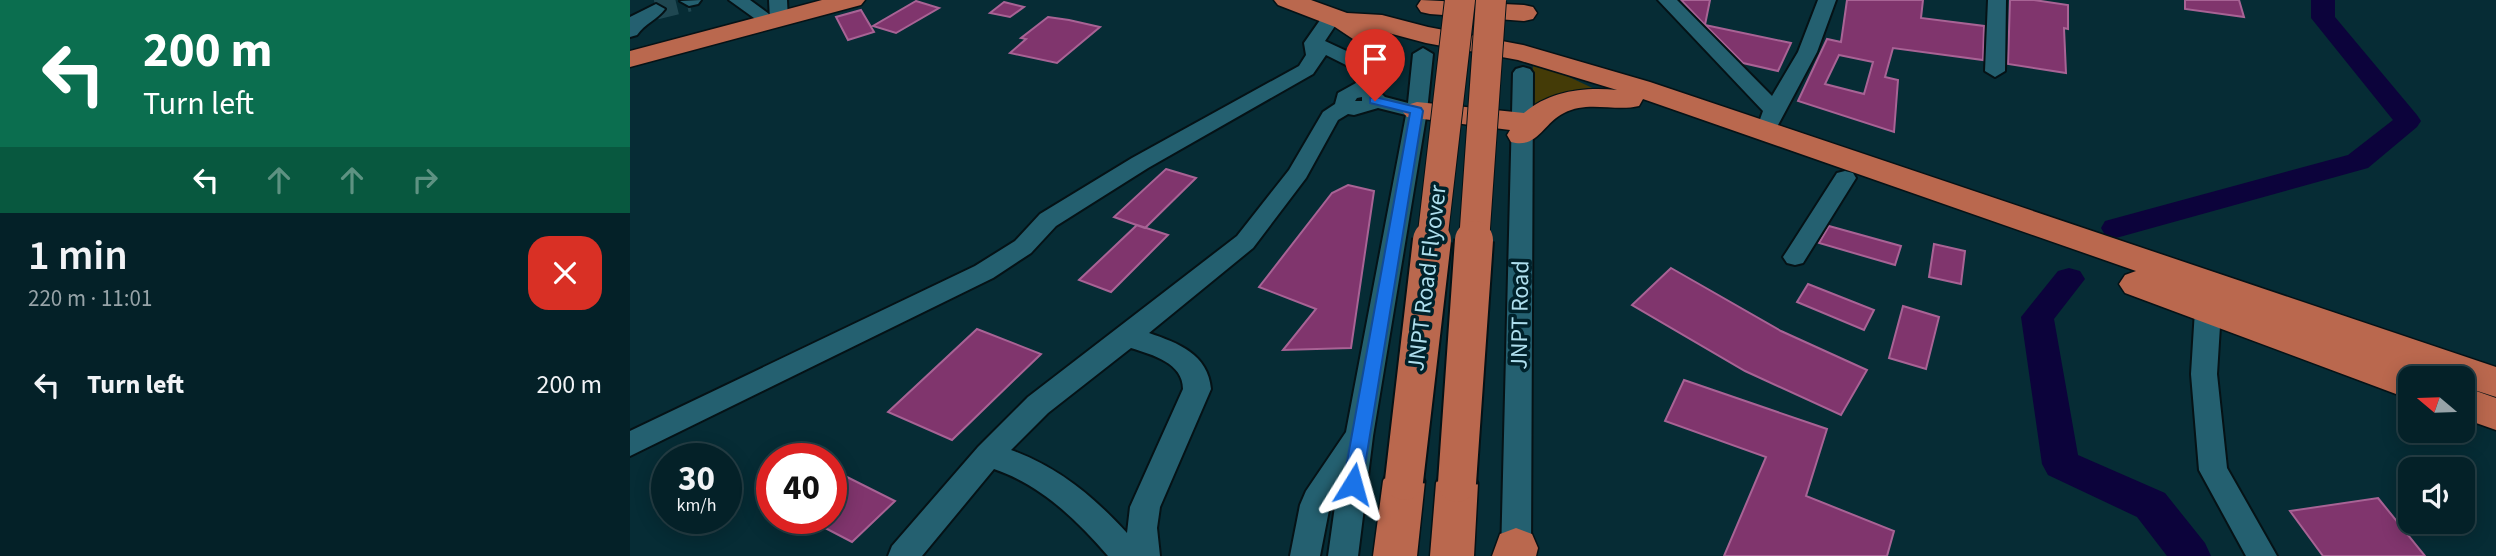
<!DOCTYPE html>
<meta charset="utf-8">
<style>
:root{--surface:#042128;--page:#122e34;--text:#f1f3f6;--muted:#97a3a8;--line:#253e45}
body{margin:0;font-family:"Source Sans 3",sans-serif;background:var(--page);color:var(--text);height:100vh;display:flex;flex-direction:column;font-size:26px;white-space:nowrap}
*{box-sizing:border-box;margin:0}
p{font-size:23px;color:var(--muted)}
.icon{flex:none;width:38px;height:38px;fill:none;stroke:currentColor;stroke-width:2;stroke-linecap:round;stroke-linejoin:round}
.map{position:relative;flex:1;overflow:hidden}
.sheet{display:flex;flex-direction:column;background:var(--surface);width:630px}
.sheet>*{flex:none}
.banner{background:#0b6e4f;color:#fff;overflow:hidden}
.needle{width:46px;rotate:289deg}
.tools{position:absolute;left:1768px;top:366px;display:grid;gap:14px}
.tools a{display:grid;place-items:center;width:77px;height:77px;border-radius:14px;background:var(--surface);box-shadow:0 4px 18px #0003,0 0 0 2px var(--line);font-size:35px}
.speed{position:absolute;left:21px;top:443px;display:flex;gap:14px;font-size:35px;font-weight:700;text-align:center}
.speed>*{display:grid;place-content:center;width:91px;height:91px;border-radius:50%;background:var(--surface);box-shadow:0 4px 18px #0003,0 0 0 2px var(--line);line-height:1}
.speed small{font-size:18px;font-weight:400}
.speed .limit{border:10px solid #d22;background:#fff;color:#111}
.pin{position:absolute;display:grid;place-items:center;width:60px;height:60px;color:#fff;margin:-72px -30px;border-radius:50% 50% 50% 0;rotate:-45deg;box-shadow:0 0 7px #0007}
.pin .icon{rotate:45deg}
.me{position:absolute;width:77px;margin:-38px;rotate:8deg;stroke-linejoin:round;filter:drop-shadow(0 0 5px #0008)}
.turn{display:flex;align-items:center;gap:24px;height:147px;padding:0 28px;font-size:32px}
.turn .icon{width:91px;height:91px;stroke-width:2.5}
.turn b{display:block;font-size:49px;line-height:60px}
.lanes{display:flex;align-items:center;height:66px;padding:0 28px;background:#0003;justify-content:center;gap:35px;direction:ltr}
.lanes .off{opacity:.35}
.round{display:grid;place-items:center;flex:none;width:74px;height:74px;border-radius:21px;background:var(--page)}
.summary{display:flex;align-items:center;justify-content:space-between;height:119px;padding:0 28px}
h1{font-size:42px;font-weight:600;line-height:52px}
ul{padding:0;list-style:none}
li{display:flex;align-items:center;gap:21px;height:105px;padding:0 28px}
li div{flex:1}
li b{display:block;font-size:26px}
li em{font-style:normal}
main{display:flex;flex:1;min-height:0}
.map>svg:first-child{display:block}
</style>
<main>
<section class="sheet">
<div class="banner">
<div class="turn"><svg class="icon" aria-label="left" viewBox="0 0 24 24"><path d="M17 20v-9H6M10 6l-5 5 5 5"/></svg><div><b>200 m</b>Turn left</div></div>
<div class="lanes"><svg class="icon" aria-label="left" viewBox="0 0 24 24"><path d="M17 20v-9H6M10 6l-5 5 5 5"/></svg><svg class="icon off" aria-label="ahead" viewBox="0 0 24 24"><path d="M12 20V5M6 11l6-6 6 6"/></svg><svg class="icon off" aria-label="ahead" viewBox="0 0 24 24"><path d="M12 20V5M6 11l6-6 6 6"/></svg><svg class="icon off" aria-label="right" viewBox="0 0 24 24"><path d="M7 20v-9h11M14 6l5 5-5 5"/></svg></div>
</div>
<div class="summary"><div><h1>1 min</h1><p>220 m · 11:01</p></div><a class="round" style="background:#d93025;color:#fff"><svg class="icon" aria-label="close" viewBox="0 0 24 24"><path d="M6 6l12 12M18 6L6 18"/></svg></a></div>
<ul>
<li><svg class="icon" aria-label="left" viewBox="0 0 24 24"><path d="M17 20v-9H6M10 6l-5 5 5 5"/></svg><div><b>Turn left</b></div><em>200 m</em></li>
</ul>
</section>
<div class="map">
<svg width="1866" height="556" viewBox="0 0 1866 556">
<rect width="100%" height="100%" fill="#062c35"/>
<path fill="#443b07" d="M903,60l68,32 -69,16z"/>
<g fill="none" stroke-linecap="round" stroke-linejoin="round">
<path fill="#0c033b" fill-rule="evenodd" d="M1681,0h24v17l82,98 4,6 -4,6 -49,41 -252,70 -11,-3 -4,-7 4,-7 243,-66 45,-35 -82,-102z
M1439,268l11,3 5,8 -31,40 24,136 87,38 40,50 6,13h-44l-30,-39 -89,-42 -6,-11 -21,-147 37,-46z"/>
</g>
<path fill="#80356d" stroke="#a86395" stroke-width="2" fill-rule="evenodd" d="M1051,0h29l-5,25z
M1217,0h76l-2,18 63,8 -1,34 -90,-12 -8,29 13,3 -4,52 -96,-31 29,-62 14,3zM1209,55l34,7 -9,32 -39,-10z
M1380,0h24l34,5v24l-4,-1 2,45 -58,-9z
M1555,0h54l5,17 -59,-8z
M286,1l23,7 -43,25 -23,-7z
M374,2l20,5 -14,10 -20,-4z
M231,10l13,22 -26,8 -12,-23z
M418,17l21,3 31,7 -43,36 -47,-10 16,-14 -5,-1z
M1075,25l86,18 -13,28 -35,-8z
M536,169l30,9 -51,50 -31,-11z
M718,185l26,6 -23,157 -68,2 33,-41 -57,-22 73,-94z
M507,225l31,10 -57,57 -32,-12z
M1199,226l72,20 -6,19 -76,-22z
M1304,244l31,7 -4,33 -32,-7z
M1041,268l110,63 86,39 -26,45 -96,-44 -113,-66z
M1178,284l66,26 -10,20 -67,-28z
M1273,306l36,11 -13,52 -37,-11z
M347,329l64,25 -89,86 -64,-28z
M1054,380l143,49 -21,67 88,35 -7,25h-163l42,-99 -101,-36z
M201,469l64,32 -43,41 -46,-24h25z
M1748,498l47,58h-102l-33,-45z"/>
<g fill="none" stroke-linecap="round" stroke-linejoin="round">
<path stroke="#1f4751" stroke-width="21" stroke-dasharray="21 10" stroke-linecap="butt" d="M26,9l33,-8"/>
<defs>
<path id="minor" d="M71,0l-3,4 -9,2 -9,-5z
M99,0h21l19,14 -3,4h-12z
M139,0h18l1,20 -2,4h-14l-2,-4z
M1028,0h19l95,96 26,-44 20,-52h18l-19,52 -39,73 -3,5h-14l-3,-5 5,-14z
M1358,0h18l-1,71 -10,6 -10,-6z
M26,4l9,5c-8,11 -20,14 -28,26l-7,2v-20z
M702,11l9,6 -16,24 43,20 8,22 -2,4 11,10 23,6 5,-49 10,-6 10,6 -6,57 -54,325 -15,120h-30l9,-64 -7,13 -10,51h-30l10,-51 6,-14 40,-59 60,-317 -28,-7 -24,7 -6,-1 -10,6 -32,58 -53,70 -104,85c29,10 59,21 62,56l-51,118 -3,21 3,28h-52c-32,-37 -67,-71 -114,-87l-72,87h-34l4,-10 86,-99 50,-50 209,-161 52,-66 34,-58 12,-8 3,-11 18,-10 -4,-15 -26,-13 -13,19 -165,94 -92,58 -25,27 -38,25 -363,178v-25l345,-165 40,-25 25,-27 92,-56 167,-92 7,-11 -2,-12 21,-30zM732,97v4h-7l2,-3zM501,348c22,7 52,15 52,41l-53,118 -3,26c-33,-36 -69,-66 -116,-83l37,-37z
M893,67l7,2 3,4 -2,483h-30l12,-483 3,-4z
M1215,171l8,2 3,5 -53,85 -8,2 -8,-2 -4,-6 4,-6 50,-78z
M1578,301l9,2 4,7 -4,64 10,94 50,88h-31l-47,-86 -8,-96 4,-64 4,-7z"/>
<path id="highway" d="M192,0h43l-4,5 -231,62v-16z
M644,0h37l36,13 35,2 46,12 95,18 127,37 846,285v30l-34,-11v-8h-22l-38,-13 22,7 3,6h-17v20l-14,-4 -271,-101 -6,-9 6,-9 11,-4 -493,-172 -4,7c-24,6 -51,-6 -75,7 -22,11 -26,36 -53,29l-4,-7 3,-5 -103,-13 -5,-6 5,-6 10,-3 107,11c26,-22 59,-26 93,-23l-99,-30 -92,-17 -45,-12h-6l1,2 -3,6 -10,2 -10,-2 -18,-12 -57,-22z
M791,0l103,5 9,2 4,6 -4,6 -9,2 -94,-7 -9,-2 -4,-6z
M1832,386l34,12v32l-34,-12z
M774,463l15,5 6,13 -8,75h-44l10,-75 6,-13z
M827,465l15,5 6,13 -4,73h-44l6,-73 6,-13z
M886,528l16,6 6,14 -2,8h-44l8,-22z"/>
</defs>
<use href="#minor" stroke="#051216" stroke-width="4"/>
<use href="#highway" stroke="#051216" stroke-width="3"/>
<use href="#minor" fill="#246070" fill-rule="evenodd"/>
<use href="#highway" fill="#ba684e" fill-rule="evenodd"/>
<defs>
<path id="highway-bridge-far1" d="M802,242l28,-242
M844,242l17,-242"/>
<path id="highway-bridge" d="M774,481l28,-241
M827,483l17,-243"/>
</defs>
<use href="#highway-bridge-far1" stroke="#051216" stroke-width="32" stroke-linecap="butt"/>
<use href="#highway-bridge" stroke="#051216" stroke-width="42" stroke-linecap="butt"/>
<use href="#highway-bridge-far1" stroke="#ba684e" stroke-width="30"/>
<use href="#highway-bridge" stroke="#ba684e" stroke-width="38"/>
</g>
<path fill="#1a73e8" stroke="#114b97" stroke-width="2" d="M745,97l46,11 2,3 -61,373 -3,6 -6,2 -7,-2 -3,-6 67,-371 -40,-10v-5z"/>
<g text-anchor="middle" dominant-baseline="central" stroke-width="7" stroke-linejoin="round" paint-order="stroke">
<g font-size="24" fill="#aedfee" stroke="#00222b">
<text transform="translate(797 278) rotate(-83)">JNPT Road Flyover</text>
<text transform="translate(890 315) rotate(-89)">JNPT Road</text>
</g>
</g>
</svg>
<div class="tools">
<a><svg class="needle" viewBox="-14 -14 28 28"><path d="M0-13l5 13h-10z" fill="#e53935"/><path d="M0 13l5-13h-10z" fill="#97a3a8"/></svg></a>
<a><svg class="icon" aria-label="sound" viewBox="0 0 24 24"><path d="M4 9h4l5-4v14l-5-4H4zM17 9q2 3 0 6"/></svg></a>
</div>
<div class="speed"><div>30<small>km/h</small></div><div class="limit">40</div></div>
<div class="pin" style="left:745px;top:101px;background:#d93025"><svg class="icon" aria-label="arrive" viewBox="0 0 24 24"><path d="M6 21V4h12l-3 4 3 4H6"/></svg></div>
<svg class="me" style="left:723px;top:484px" viewBox="-20 -20 40 40"><path d="M0-17L14 15 0 8-14 15z" fill="#1a73e8" stroke="#fff" stroke-width="4"/></svg>
</div>
</main>
